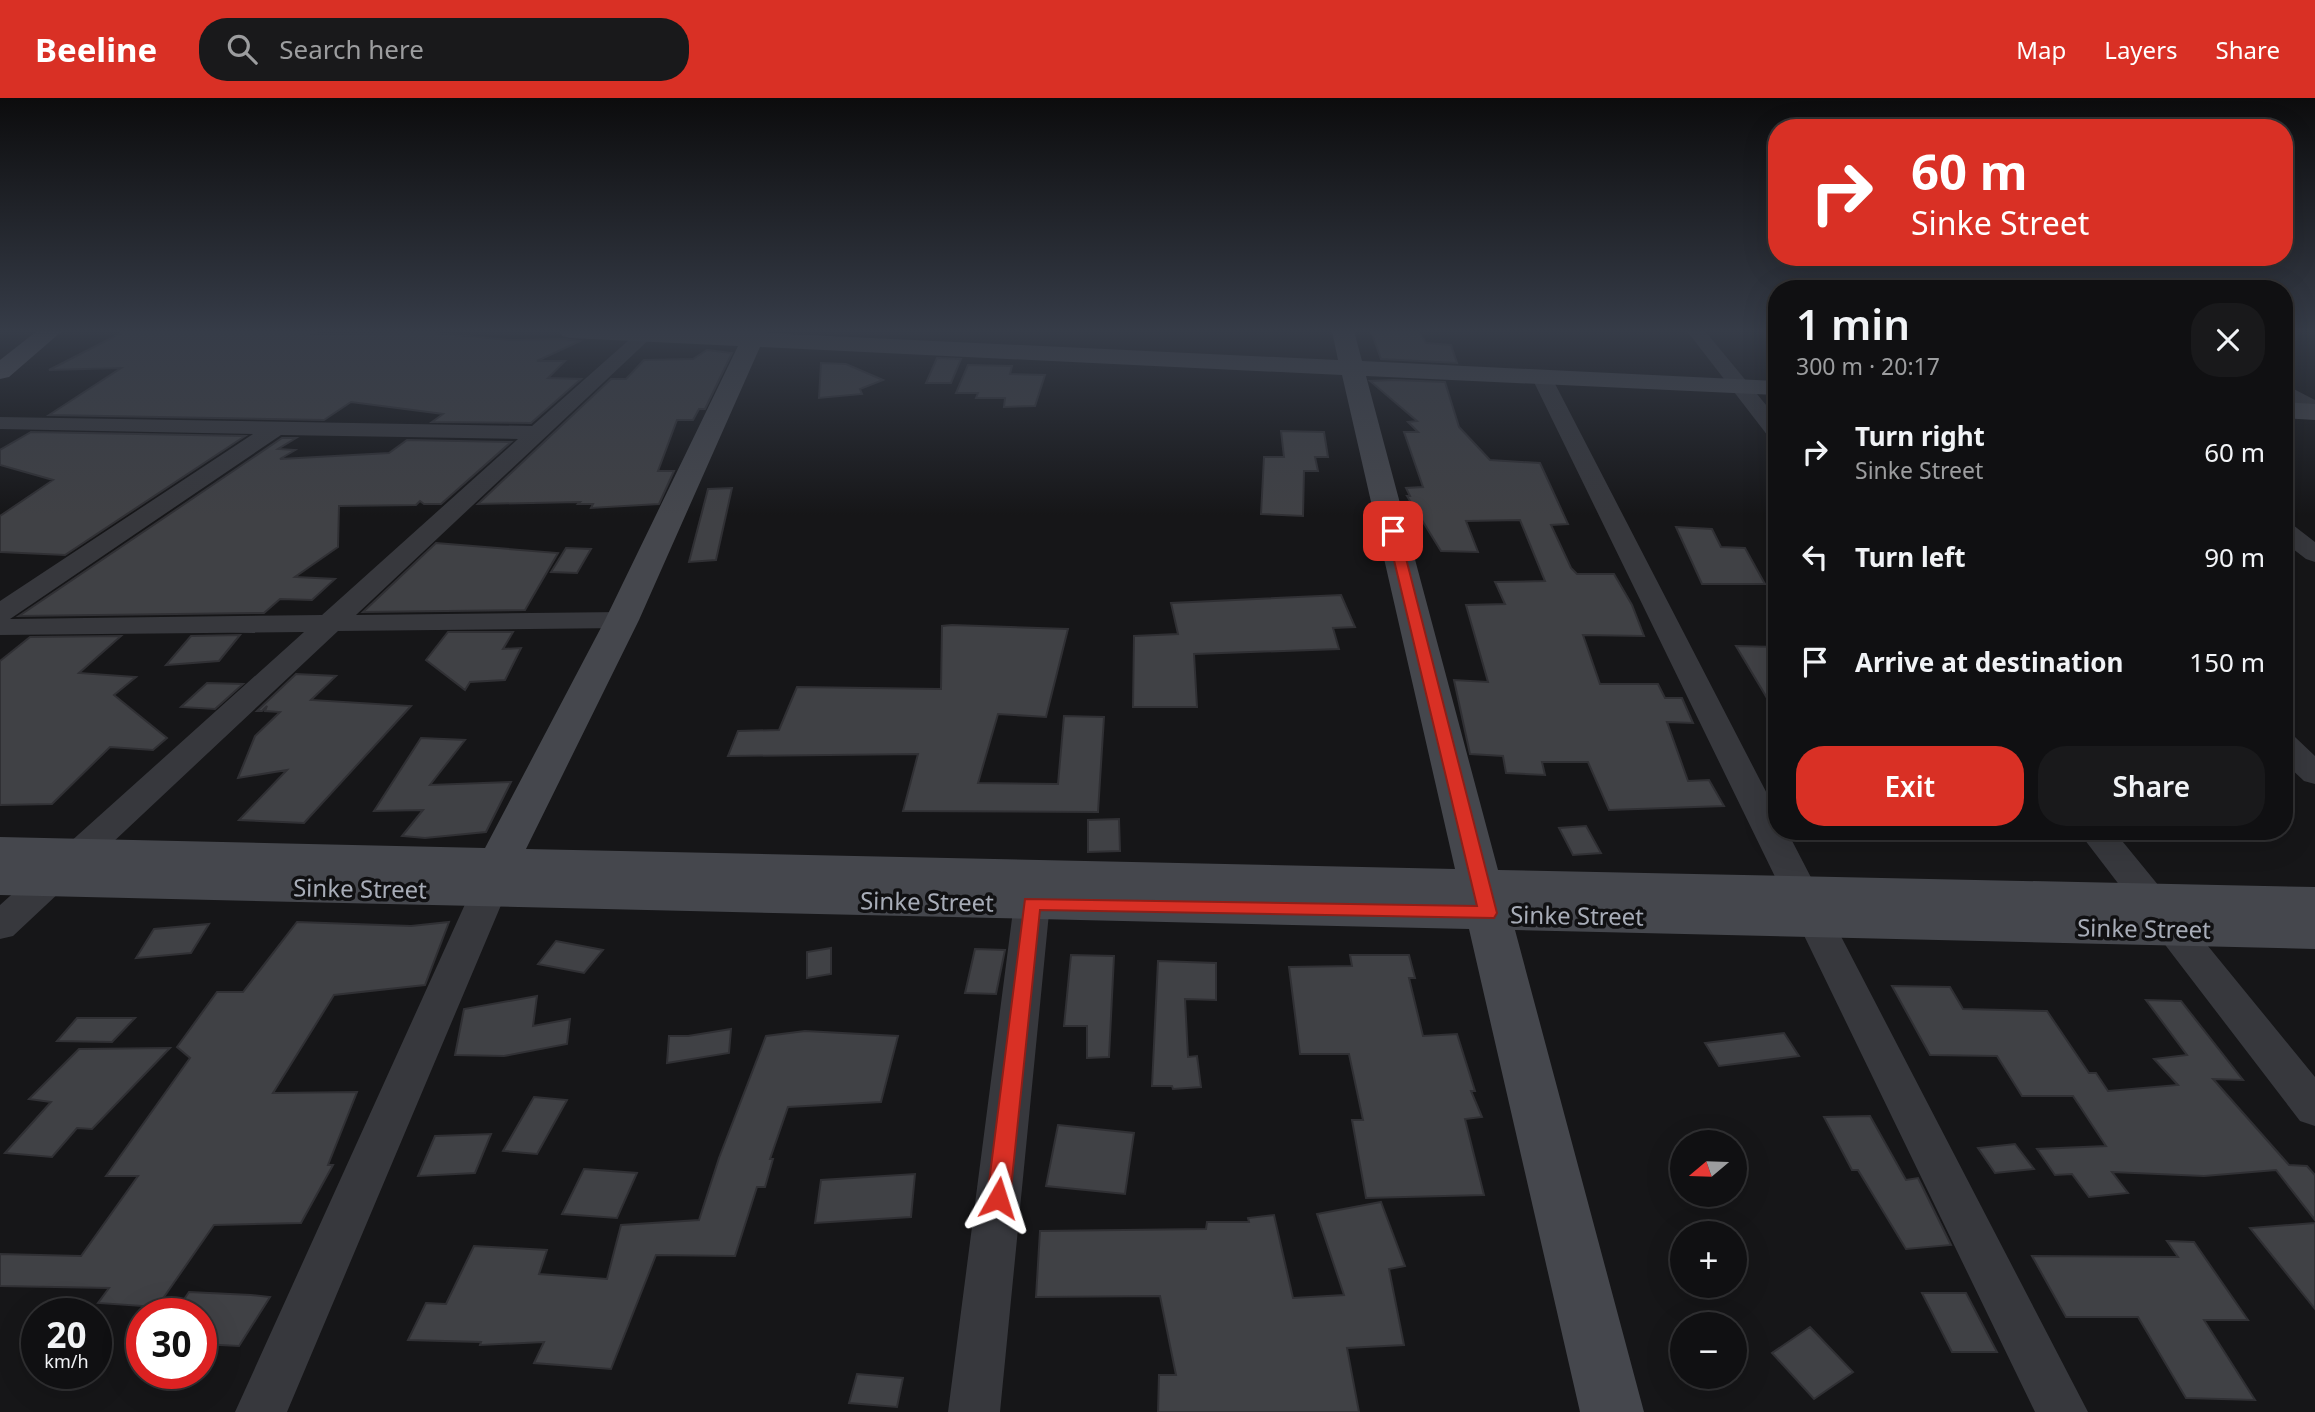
<!DOCTYPE html>
<meta charset="utf-8">
<style>
:root{--surface:#101012;--page:#19191b;--text:#f1f3f6;--muted:#9c9d9f;--line:#303032;--accent:#d93025}
body{margin:0;font-family:"Noto Sans",sans-serif;background:var(--page);color:var(--text);height:100vh;display:flex;flex-direction:column;font-size:26px;white-space:nowrap}
*{box-sizing:border-box;margin:0}
p{font-size:23px;color:var(--muted)}
.icon{flex:none;width:38px;height:38px;fill:none;stroke:currentColor;stroke-width:2;stroke-linecap:round;stroke-linejoin:round}
.map{position:relative;flex:1;overflow:hidden}
.drawer{position:absolute;left:1768px;top:182px;width:525px;height:560px;display:flex;flex-direction:column;background:var(--surface);border-radius:28px;box-shadow:0 7px 28px #0002,0 0 0 2px var(--line)}
.drawer>*{flex:none}
.top-card{position:absolute;left:1768px;top:21px;width:525px;height:147px;border-radius:28px;box-shadow:0 7px 28px #0002,0 0 0 2px var(--line);background:#d93025;color:#fff;overflow:hidden}
.needle{width:46px;rotate:251deg}
.controls{position:absolute;left:1670px;top:1032px;display:grid;gap:14px}
.controls a{display:grid;place-items:center;width:77px;height:77px;border-radius:50%;background:var(--surface);box-shadow:0 7px 28px #0002,0 0 0 2px var(--line);font-size:35px}
.speed{position:absolute;left:21px;top:1200px;display:flex;gap:14px;font-size:35px;font-weight:700;text-align:center}
.speed>*{display:grid;place-content:center;width:91px;height:91px;border-radius:50%;background:var(--surface);box-shadow:0 7px 28px #0002,0 0 0 2px var(--line);line-height:1}
.speed small{font-size:18px;font-weight:400}
.speed .limit{border:10px solid #d22;background:#fff;color:#111}
.pin{position:absolute;display:grid;place-items:center;width:60px;height:60px;color:#fff;margin:-30px;border-radius:14px;box-shadow:0 4px 10px #0006}
.me{position:absolute;width:77px;margin:-38px;rotate:6deg;stroke-linejoin:round;filter:drop-shadow(0 0 5px #0008)}
.turn{display:flex;align-items:center;gap:24px;height:147px;padding:0 28px;font-size:32px}
.turn .icon{width:91px;height:91px;stroke-width:2.5}
.turn b{display:block;font-size:49px;line-height:60px}
.round{display:grid;place-items:center;flex:none;width:74px;height:74px;border-radius:28px;background:var(--page)}
.head{display:flex;align-items:center;justify-content:space-between;height:119px;padding:0 28px}
h1{font-size:42px;font-weight:600;line-height:52px}
.cta{display:flex;gap:14px;margin-top:auto;padding:14px 28px}
.cta a{flex:1;height:80px;border-radius:28px;background:var(--accent);color:#fff;font-size:28px;font-weight:600;line-height:80px;text-align:center}
.cta a+a{background:var(--page);color:var(--text)}
ul{padding:0;list-style:none}
li{display:flex;align-items:center;gap:21px;height:105px;padding:0 28px}
li div{flex:1}
li b{display:block;font-size:26px}
li em{font-style:normal}
header{display:flex;align-items:center;gap:42px;box-sizing:border-box;height:98px;padding:0 35px;background:var(--accent);color:#fff}
header strong{font-size:33px}
nav{display:flex;gap:38px;margin-inline-start:auto;font-size:24px}
.search{width:490px;height:63px;background:var(--page);display:flex;align-items:center;gap:18px;box-sizing:border-box;padding:0 24px;border-radius:28px;color:var(--muted);font-size:26px}
.map>svg:first-child{display:block}
</style>
<header>
<strong>Beeline</strong>
<div class="search"><svg class="icon" aria-label="search" viewBox="0 0 24 24"><circle cx="10" cy="10" r="6"/><path d="M15 15l6 6"/></svg>Search here</div>
<nav><a>Map</a><a>Layers</a><a>Share</a></nav>
</header>
<div class="map">
<svg width="2315" height="1314" viewBox="0 0 2315 1314">
<rect width="100%" height="100%" fill="#161618"/>
<path fill="#404145" stroke="#303034" stroke-width="2" d="M125,233h193l-5,3 120,-1 78,7 53,-1 16,2 -43,20h28l-17,17 33,1 -50,44 -99,-1 11,-8 -92,-12 -27,18 -275,-5 72,-47 -72,2z
M1371,233l48,1 7,11 25,2 6,18 -76,-4z
M707,252l25,3 -27,56h-6l-6,11h-16l-19,51h16l-15,33 -68,4 2,-4h-15l2,-2 -102,2 133,-125h15l18,-19 49,-1z
M937,260l24,1 -10,24h-25z
M821,265l25,1 37,16 -23,9 2,5 -43,4z
M968,267l44,1 -2,8 35,1 -10,31 -31,1 1,-9h-29l2,-5h-22z
M1394,282l51,2 14,45 31,33 50,3 28,61 -17,1 20,43 6,6h37l18,31 12,31 -61,-1 17,49h58l7,14h17l11,25 -26,-1 21,59 21,-1 15,26 -115,4 -21,-48h-46l3,13 -39,-2 -3,-17 -33,-2 -16,-74 34,2 -22,-77 39,-1 -10,-22 50,-1 -25,-61 -54,1 12,31 -37,-1 -34,-55h3l-4,-8 17,-1 -19,-55h14l-10,-10 9,-1 -47,-40z
M1281,333l43,1 4,25h-13l3,14h-14l-1,45 -42,-2 3,-57h20z
M31,334l214,4 -180,119 -65,-3v-36l53,-36 -53,-15v-15z
M282,340h14l-18,11 17,1 -15,9 109,-6 18,-13 104,2 -70,62h-17l-4,-3 -4,4 -77,1 -1,41 -43,30 40,2 -23,21 -32,-1 -16,14 -245,3z
M732,390l-16,72 -27,2 19,-73z
M1676,429l36,2 9,18 24,1 20,36h-63z
M436,445l122,10 -33,57 -162,2z
M566,450l25,1 -14,24 -26,-1z
M1341,497l14,32 -22,1 6,21 -145,5 3,53h-64l1,-71 44,-2 -7,-31z
M952,527l116,4 -22,88 -48,-3 -20,69 80,1 6,-68 40,1 -6,95 -195,-1 15,-57 -190,2 10,-25 41,-1 18,-43 144,2 1,-63z
M448,534h65l-10,17 18,-1 -16,32 -35,2 -5,8 -39,-30z
M240,537l-21,26 -53,4 25,-29z
M121,538l-42,37 57,4 -22,18 53,43 -14,12 -43,-3 -58,57 -52,1v-144l30,-24z
M1736,548l40,1v66z
M296,576l40,2 -25,24 100,6 -107,117 -65,-3 48,-50 -49,8 17,-42 25,-24 -15,-1 2,-5 -5,5h-5z
M207,585l36,1 -28,25 -34,-2z
M421,640l44,2 -35,45 81,-3 -25,50 -61,6 -23,-2 21,-26 -49,1z
M1119,721l1,32 -32,1v-32z
M1586,728l15,27 -28,2 -14,-27z
M297,824l114,4 38,-4 -24,63 -91,10 -61,98 84,-1 -29,73h5l-32,58 -87,2 -57,82 -59,-4 11,-15 -109,-2v-32l81,2 57,-80h-32l84,-118 -13,-11 40,-55h26z
M209,826l-18,29 -55,5 18,-29z
M556,843l47,9 -19,23 -46,-9z
M831,850v26l-24,4v-26z
M975,851l30,1 -9,44 -31,-1z
M1071,857l43,1 -5,101 -22,1v-32h-23z
M1350,857h59l6,23h-6l14,58 34,-2 18,57h-4l11,26 -17,2 19,76 -118,3 -14,-78h11l-14,-66h-49l-11,-87 63,-1z
M1158,863l58,2v37l-31,-1 3,58 9,-1 4,31 -28,2 -1,-3h-20z
M1892,888l58,1 13,22 84,2 42,62h7l12,18 70,-6 -24,-26 33,-4 -41,-55 35,1 62,79 -30,-1 76,86 18,1 8,9v45l-39,-50 -72,6 -92,-4 16,21 -39,4 -17,-23 -17,1 -18,-26 69,-3 -33,-50h-51l-25,-40 -67,-1z
M537,898l-4,30 37,-7 -3,25 -63,12 -49,-1 9,-46z
M77,920h58l-23,24 -55,-1z
M731,931l-2,24 -62,10 2,-27h19z
M805,933l93,5 -17,66 -93,5 -18,52h3l-8,28h-8l-22,69 -79,-1 -45,114 -77,-6 10,-21 -64,3 1,-3 -73,-2 18,-37 20,1 28,-58 73,4 -8,24 68,5 14,-54 78,-5 20,-62 47,-122z
M1784,935l15,23 -80,10 -14,-23z
M170,950l-78,81 -15,-1 -25,29 -47,-4 46,-51 -22,-3 50,-50z
M534,999l33,3 -30,54 -34,-3z
M1870,1018l36,64 12,-2 3,6 30,61 -45,4 -48,-79h-6l-28,-53z
M1058,1027l76,8 -9,61 -79,-8z
M491,1036l-16,39 -57,3 17,-40z
M2015,1046l19,25 -39,4 -17,-25z
M584,1071l53,4 -20,45 -55,-4z
M915,1076l-4,43 -96,6 6,-43z
M1381,1104l24,64 -16,3 15,76 -57,3 12,64h-201l1,-37h17l-16,-79 -124,1 4,-66 166,-2 1,-7h42l-1,-4 26,-3 19,83 51,-3 -27,-81z
M2315,1125v86l-65,-81z
M2167,1143l27,1 54,78h-44l51,80 -69,-2 -48,-81h-72l-34,-61 146,1z
M189,1194l62,3 19,2 -31,49 -38,-2v-30h-27z
M1922,1195h44l31,59h-45z
M1810,1229l43,45 -39,27 -42,-46z
M857,1276l46,4 -6,29 -48,-4z"/>
<g fill="none" stroke-linecap="round" stroke-linejoin="round">
<path fill="#37383d" fill-rule="evenodd" d="M639,233h14l2,3 -299,281 266,-3 10,2 4,6 -4,6 -10,2 -284,3 -325,305 -13,3v-34l304,-273 -304,3v-34l253,-167 -253,-5v-12l532,9zM281,337l237,4 -196,176 -312,4z
M1687,233h18l71,86v20l-8,-1z
M1541,272l7,2 3,4 225,435v20h11l31,60 -5,9 -13,4 -13,-4 -5,-9 -251,-515 3,-4z
M2284,286l31,16v15l-31,-16z
M2284,425l9,2 22,17v20l-9,-3 -22,-17z
M2284,636l11,3 20,19v28l-11,-3 -20,-19z
M2078,733h36l201,246v49l-15,-5z
M489,780l13,4 5,9 -220,521h-52l236,-521 5,-9z
M1032,792l13,4 5,9 -50,509h-52l66,-509 5,-9z
M1815,810l13,4 5,9 255,491h-53l-238,-491 5,-9z"/>
<path fill="#45474d" fill-rule="evenodd" d="M559,233h208l-1,2 572,27 -6,-29h22l8,30 414,20v14l-410,-19 132,494 817,17v62l-800,-19 129,482h-64l-111,-483 -1469,-34v-58l485,11 120,-228 133,-274 -168,-8 -8,-2zM760,249l582,28 113,494 -929,-20 113,-229z
M2284,304l31,2v16l-31,-2z"/>
<path fill="#53555c" fill-rule="evenodd" d="M37,233h25l-53,46 -9,2v-19z"/>
</g>
<linearGradient id="sky" x2="0" y2="1"><stop stop-color="#0c0c0d"/><stop offset="0.56" stop-color="#363c48"/><stop offset="1" stop-color="#363c48" stop-opacity="0"/></linearGradient>
<rect width="2315" height="417" fill="url(#sky)"/>
<path fill="#d93025" stroke="#8d1f18" stroke-width="2" d="M1393,430l6,3 98,382 -3,5 -454,-8 -30,288 -4,7 -8,3 -8,-3 -3,-7 38,-299 452,7 -90,-375z"/>
<g text-anchor="middle" dominant-baseline="central" stroke-width="7" stroke-linejoin="round" paint-order="stroke">
<g font-size="24" fill="#a8adb8" stroke="#111113">
<text transform="translate(360 790) rotate(1)">Sinke Street</text>
<text transform="translate(927 803) rotate(1)">Sinke Street</text>
<text transform="translate(1577 817) rotate(1)">Sinke Street</text>
<text transform="translate(2144 830) rotate(1)">Sinke Street</text>
</g>
</g>
</svg>
<div class="controls">
<a><svg class="needle" viewBox="-14 -14 28 28"><path d="M0-13l5 13h-10z" fill="#e53935"/><path d="M0 13l5-13h-10z" fill="#9c9d9f"/></svg></a>
<a>+</a>
<a>−</a>
</div>
<div class="speed"><div>20<small>km/h</small></div><div class="limit">30</div></div>
<div class="pin" style="left:1393px;top:433px;background:#d93025"><svg class="icon" aria-label="arrive" viewBox="0 0 24 24"><path d="M6 21V4h12l-3 4 3 4H6"/></svg></div>
<svg class="me" style="left:998px;top:1100px" viewBox="-20 -20 40 40"><path d="M0-17L14 15 0 8-14 15z" fill="#d93025" stroke="#fff" stroke-width="4"/></svg>
<div class="top-card">
<div class="turn"><svg class="icon" aria-label="right" viewBox="0 0 24 24"><path d="M7 20v-9h11M14 6l5 5-5 5"/></svg><div><b>60 m</b>Sinke Street</div></div>
</div>
<section class="drawer">
<div class="head"><div><h1>1 min</h1><p>300 m · 20:17</p></div><a class="round"><svg class="icon" aria-label="close" viewBox="0 0 24 24"><path d="M6 6l12 12M18 6L6 18"/></svg></a></div>
<ul>
<li><svg class="icon" aria-label="right" viewBox="0 0 24 24"><path d="M7 20v-9h11M14 6l5 5-5 5"/></svg><div><b>Turn right</b><p>Sinke Street</p></div><em>60 m</em></li>
<li><svg class="icon" aria-label="left" viewBox="0 0 24 24"><path d="M17 20v-9H6M10 6l-5 5 5 5"/></svg><div><b>Turn left</b></div><em>90 m</em></li>
<li><svg class="icon" aria-label="arrive" viewBox="0 0 24 24"><path d="M6 21V4h12l-3 4 3 4H6"/></svg><div><b>Arrive at destination</b></div><em>150 m</em></li>
</ul>
<div class="cta"><a>Exit</a><a>Share</a></div>
</section>
</div>
